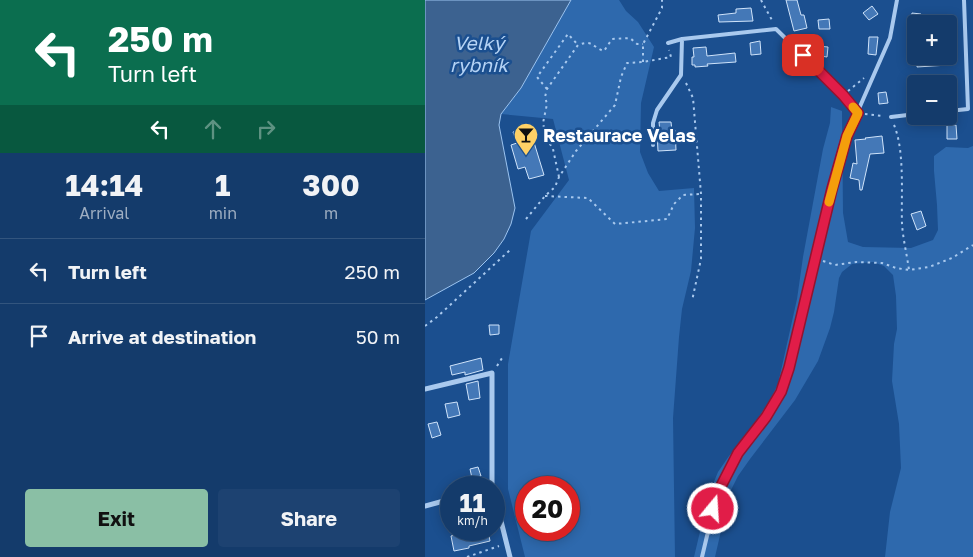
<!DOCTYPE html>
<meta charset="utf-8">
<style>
:root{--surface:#143b6b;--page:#1d4271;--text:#f1f3f6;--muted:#9dadc1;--line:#33557e;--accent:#8abfa5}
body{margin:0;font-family:"Golos Text",sans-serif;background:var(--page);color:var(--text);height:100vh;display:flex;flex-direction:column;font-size:19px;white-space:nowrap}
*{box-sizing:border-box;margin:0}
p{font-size:16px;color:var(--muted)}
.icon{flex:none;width:28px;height:28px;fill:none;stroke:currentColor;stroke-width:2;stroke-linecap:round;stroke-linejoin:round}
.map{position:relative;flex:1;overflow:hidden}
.sheet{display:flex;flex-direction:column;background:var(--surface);width:425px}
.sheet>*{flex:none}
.hud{background:#0b6e4f;color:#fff;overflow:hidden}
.controls{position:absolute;left:482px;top:15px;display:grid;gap:10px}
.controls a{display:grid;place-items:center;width:50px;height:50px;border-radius:5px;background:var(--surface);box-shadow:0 2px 12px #0003,0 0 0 1px var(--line);font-size:25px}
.speed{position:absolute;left:15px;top:476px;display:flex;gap:10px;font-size:25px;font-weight:700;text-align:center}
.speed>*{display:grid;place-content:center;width:65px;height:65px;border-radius:50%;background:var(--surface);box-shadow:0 2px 12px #0003,0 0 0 1px var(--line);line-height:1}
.speed small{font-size:12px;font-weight:400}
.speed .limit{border:8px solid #d22;background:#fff;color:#111}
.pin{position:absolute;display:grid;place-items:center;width:42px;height:42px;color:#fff;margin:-21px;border-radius:10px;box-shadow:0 2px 8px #0006}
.me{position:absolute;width:55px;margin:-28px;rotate:18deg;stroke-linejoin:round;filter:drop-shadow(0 0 4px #0008)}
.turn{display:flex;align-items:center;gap:18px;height:105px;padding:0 25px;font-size:22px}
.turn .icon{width:65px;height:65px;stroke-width:2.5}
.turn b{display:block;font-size:35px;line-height:42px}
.lanes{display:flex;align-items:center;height:48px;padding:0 25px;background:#0003;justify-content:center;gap:25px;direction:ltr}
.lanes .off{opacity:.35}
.eta{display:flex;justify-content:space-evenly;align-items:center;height:85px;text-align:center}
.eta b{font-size:30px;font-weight:700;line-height:35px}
.cta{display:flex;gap:10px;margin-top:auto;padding:10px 25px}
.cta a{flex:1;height:58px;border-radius:5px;background:var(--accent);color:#111;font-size:20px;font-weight:700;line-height:58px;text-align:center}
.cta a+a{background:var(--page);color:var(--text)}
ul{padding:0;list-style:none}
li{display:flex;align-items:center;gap:15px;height:65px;padding:0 25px;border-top:1px solid var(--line)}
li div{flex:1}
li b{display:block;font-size:19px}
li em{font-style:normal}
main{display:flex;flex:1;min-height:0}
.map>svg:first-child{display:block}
</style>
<main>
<section class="sheet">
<div class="hud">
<div class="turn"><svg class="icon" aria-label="left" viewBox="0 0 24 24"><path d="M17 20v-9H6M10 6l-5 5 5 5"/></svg><div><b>250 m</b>Turn left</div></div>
<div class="lanes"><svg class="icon" aria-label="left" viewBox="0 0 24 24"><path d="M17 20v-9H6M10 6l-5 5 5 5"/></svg><svg class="icon off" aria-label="ahead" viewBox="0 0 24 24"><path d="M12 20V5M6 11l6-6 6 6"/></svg><svg class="icon off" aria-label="right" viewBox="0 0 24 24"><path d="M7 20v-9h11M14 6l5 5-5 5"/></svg></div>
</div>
<div class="eta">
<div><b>14:14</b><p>Arrival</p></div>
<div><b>1</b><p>min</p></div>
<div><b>300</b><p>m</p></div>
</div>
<ul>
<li><svg class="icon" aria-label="left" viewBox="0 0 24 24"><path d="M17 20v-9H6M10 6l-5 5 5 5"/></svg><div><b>Turn left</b></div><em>250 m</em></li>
<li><svg class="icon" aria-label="arrive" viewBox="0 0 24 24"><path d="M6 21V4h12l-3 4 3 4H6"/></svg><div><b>Arrive at destination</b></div><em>50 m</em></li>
</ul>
<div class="cta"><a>Exit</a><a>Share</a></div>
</section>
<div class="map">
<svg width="548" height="557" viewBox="0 0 548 557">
<rect width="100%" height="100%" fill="#1b4f8f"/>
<path fill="#2e69ad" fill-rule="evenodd" d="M146,0h48l7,11 12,11 16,25 -13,56 -1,49 8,21 11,18 35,-3 1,40 -4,43 -9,38 -3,28 -6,81 2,139h-150l-17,-68v-125l23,-133 38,-51 -16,-61 -52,-5 20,-26zM101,488h43v42h-43z
M406,107l11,4 1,102 5,29 15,5 48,1 22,-8 5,-10 -1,-25 -3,-34v-15l12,-9 22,1 5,-2v411h-88l5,-45 11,-44 -2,-44 -7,-43 2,-37 3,-15 -1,-33 -3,-21 -9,-9 -11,-4 -21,2 -10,8 -3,6 -5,34 -4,16 -12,33 -23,39 -45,59 -12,17 -8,16 -15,65h-21l13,-55 6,-18 5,-12 11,-16 23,-29 18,-27 8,-16 19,-85 6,-42 20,-108 7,-26z"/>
<path fill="#3c6290" stroke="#9cc4f0" d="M0,0h146l-50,88 -20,26 -2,11 16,83 -4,16 -7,15 -10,14 -20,20 -49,27z"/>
<path fill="#4478b7" stroke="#cfe3fa" d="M361,0h11l4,15h3l3,13 -13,3z
M447,6l6,8 -9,6 -6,-7z
M326,8l2,13 -34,1 -1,-7 18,-2v-4z
M487,13l9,1 -1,10h-10z
M404,19l1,10h-11l-1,-9z
M444,37h9l-2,18 -8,-1z
M335,41l1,13 -10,1 -1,-12z
M393,46l10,1 -1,10 -13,-2 1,-7z
M281,47l1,9 28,-3 1,9 -29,2 1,2 -13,1v-2h-3v-8h2l-1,-9z
M493,56h29l1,9 -31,2z
M461,92l2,11 -9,1 -1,-11z
M234,122h12l1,9 3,-1 1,20 -18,1 -1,-19h3z
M522,125h9l1,14h-10z
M104,126l15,49 -15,4 -4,-12 -7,2 -7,-24 6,-2 -4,-11z
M457,136l2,17 -14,1 -8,36h-2l-1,-10 -9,-2 3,-15 4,1 -2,-24 11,-1 -1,-1z
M496,211l5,15 -9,4 -6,-16z
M64,325h10v9l-9,1z
M56,358l2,12 -18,5v-3l-13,3 -2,-9z
M53,381l2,17 -11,2 -3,-16z
M32,402l3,13 -12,3 -3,-14z
M12,422l4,13 -9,3 -4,-14z
M53,467l3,9 -9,2 -2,-9z
M63,530l2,11 -21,5v2l-15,3 -3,-15 15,-4v3z"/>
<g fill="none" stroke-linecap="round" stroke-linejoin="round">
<path stroke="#a9c9ee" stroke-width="2" stroke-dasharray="2.5 4" stroke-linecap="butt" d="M336,0l12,22
M218,62v-18l19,-36v-8
M261,83l7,15 8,96v65l-9,42
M122,89l-10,-12 31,-43 10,11
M423,91l16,-13
M440,114l18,2
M469,125c11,26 7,71 8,99 1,15 5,31 7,46
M134,177l-6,-28 -7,-12 -3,-14 4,-19 -2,-7 2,-8 31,-44c15,-6 15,3 26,6l8,-12 18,-1 7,6h6
M120,196l43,2 27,26 52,-5 7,-15 9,-9 18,-1
M101,219l19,-23 10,-9 4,-10 17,-26 39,-46 6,-28 6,-14 16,-1 28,-5 -2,-7
M398,261l12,4 21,-3 26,1 14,5 13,2 20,-3 23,-9 21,-13
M0,326l12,-9 73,-67
M72,366l7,-11
M42,557l32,-11"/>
<path stroke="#a9c9ee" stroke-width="4" d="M243,43l14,-4 94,-10 67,66 15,18
M524,111l19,-2 -4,-109
M466,117l25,-3
M228,145v-22l4,-13 24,-35 1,-36
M277,557l15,-63 21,-41 28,-36 15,-25 8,-24 43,-179 15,-53 43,-98 7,-38"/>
<path stroke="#a9c9ee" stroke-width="5" d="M0,389l67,-16v115
M69,493l16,64
M0,506l26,-7"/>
</g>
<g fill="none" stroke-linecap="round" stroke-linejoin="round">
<defs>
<path id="route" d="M288,509l4,-15 21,-41 28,-36 15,-25 8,-24 43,-179 15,-53 11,-23 -15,-18 -40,-40"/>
</defs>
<use href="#route" stroke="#92132f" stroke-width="12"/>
<use href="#route" stroke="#e11d48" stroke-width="9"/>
<path stroke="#f59e0b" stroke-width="9" d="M404,202l18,-66 11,-23 -5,-6"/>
</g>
<defs>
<symbol id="bar-pin" viewBox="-11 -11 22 30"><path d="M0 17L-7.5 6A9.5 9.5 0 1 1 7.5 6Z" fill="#ffd166" stroke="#1b4f8f"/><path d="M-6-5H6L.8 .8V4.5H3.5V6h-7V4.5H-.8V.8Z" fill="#111"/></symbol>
</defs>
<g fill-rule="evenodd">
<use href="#bar-pin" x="87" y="121" width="28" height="38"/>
</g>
<g text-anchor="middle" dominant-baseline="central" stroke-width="5" stroke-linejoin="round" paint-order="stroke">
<g font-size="18" font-weight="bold" fill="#fff" stroke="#1b4f8f" text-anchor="start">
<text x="118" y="135">Restaurace Velas</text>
</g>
<g font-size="19" font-style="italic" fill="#b5d3f5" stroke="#1b4f8f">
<text x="54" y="42">Velký<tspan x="54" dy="22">rybník</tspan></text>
</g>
</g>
</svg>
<div class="controls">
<a>+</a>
<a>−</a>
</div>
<div class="speed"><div>11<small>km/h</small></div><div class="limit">20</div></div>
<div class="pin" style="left:378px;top:55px;background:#d93025"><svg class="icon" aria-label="arrive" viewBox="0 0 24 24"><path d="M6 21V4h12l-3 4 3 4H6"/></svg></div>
<svg class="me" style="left:288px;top:509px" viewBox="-20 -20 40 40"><circle r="17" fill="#e11d48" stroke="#fff" stroke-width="3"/><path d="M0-11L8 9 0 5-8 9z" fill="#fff"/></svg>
</div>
</main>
